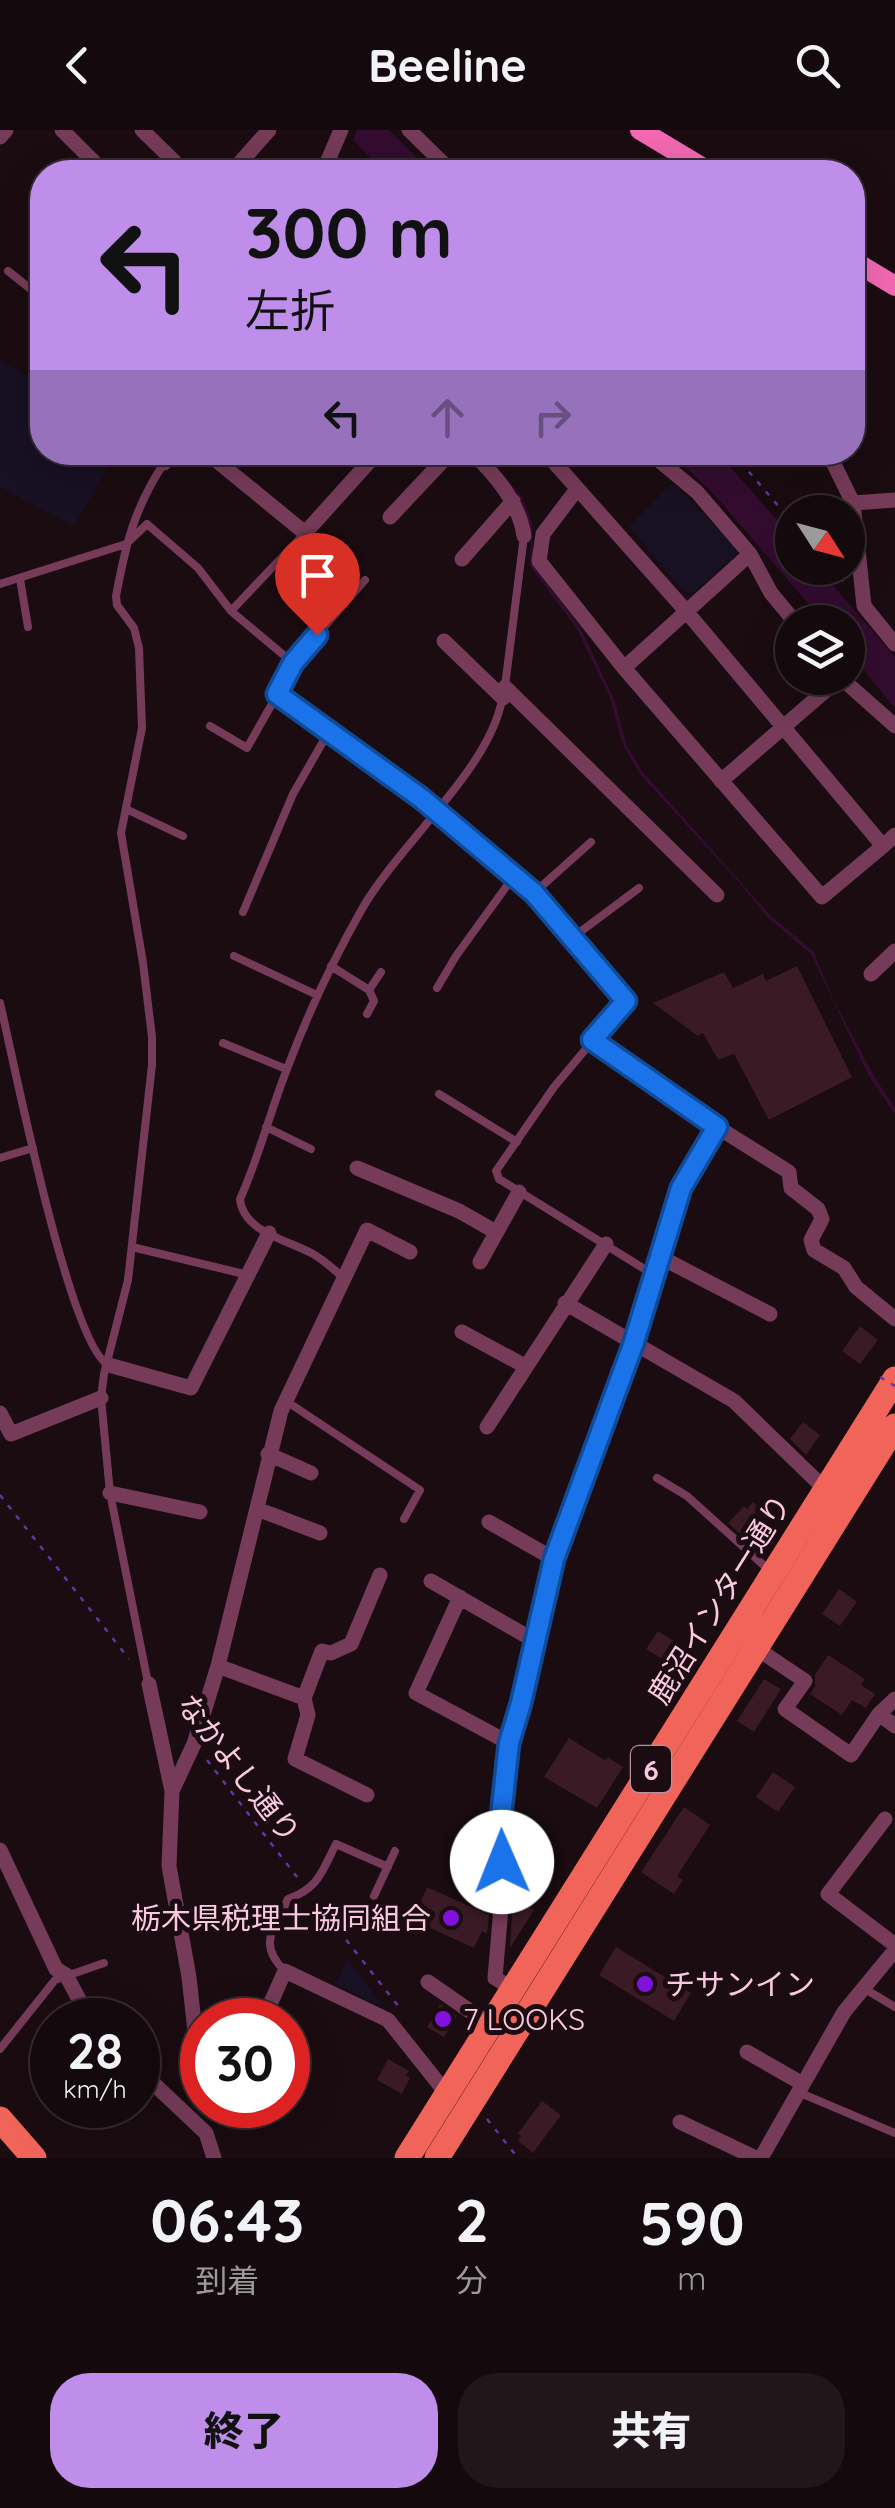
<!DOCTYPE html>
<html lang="ja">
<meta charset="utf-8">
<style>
:root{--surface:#14090d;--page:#21171b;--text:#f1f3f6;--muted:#9d9a9d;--line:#332a2e;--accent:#bf8eeb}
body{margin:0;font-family:Quicksand,"Noto Sans JP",sans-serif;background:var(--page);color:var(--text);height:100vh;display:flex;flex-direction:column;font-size:38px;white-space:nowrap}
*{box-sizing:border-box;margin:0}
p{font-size:32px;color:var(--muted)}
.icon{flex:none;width:55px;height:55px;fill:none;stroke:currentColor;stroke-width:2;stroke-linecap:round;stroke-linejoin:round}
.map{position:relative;height:2028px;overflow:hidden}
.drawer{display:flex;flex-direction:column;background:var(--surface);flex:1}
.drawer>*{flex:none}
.hud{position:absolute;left:30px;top:30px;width:835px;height:305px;border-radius:40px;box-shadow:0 10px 40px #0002,0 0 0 2px var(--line);background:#bf8eeb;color:#111;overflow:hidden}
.needle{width:65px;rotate:126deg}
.buttons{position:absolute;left:775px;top:365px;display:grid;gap:20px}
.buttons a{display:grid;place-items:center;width:90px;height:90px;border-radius:50%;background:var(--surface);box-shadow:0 10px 40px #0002,0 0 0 2px var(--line);font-size:50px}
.speed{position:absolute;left:30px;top:1868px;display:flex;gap:20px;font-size:50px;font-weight:700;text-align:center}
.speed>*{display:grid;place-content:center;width:130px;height:130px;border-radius:50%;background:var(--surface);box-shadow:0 10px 40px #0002,0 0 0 2px var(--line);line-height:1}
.speed small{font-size:25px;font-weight:400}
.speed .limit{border:15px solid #d22;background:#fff;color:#111}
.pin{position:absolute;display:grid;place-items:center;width:85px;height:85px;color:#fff;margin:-102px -42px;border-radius:50% 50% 50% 0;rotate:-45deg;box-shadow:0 0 10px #0007}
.pin .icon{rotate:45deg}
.me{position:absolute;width:110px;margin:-55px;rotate:359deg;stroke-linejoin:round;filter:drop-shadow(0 0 8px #0008)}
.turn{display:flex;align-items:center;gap:35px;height:210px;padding:0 50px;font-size:45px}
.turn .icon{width:130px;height:130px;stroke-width:2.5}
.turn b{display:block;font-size:70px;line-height:85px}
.lanes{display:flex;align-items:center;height:95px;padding:0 50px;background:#0003;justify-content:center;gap:50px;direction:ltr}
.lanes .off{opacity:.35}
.eta{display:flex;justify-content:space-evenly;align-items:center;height:170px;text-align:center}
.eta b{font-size:60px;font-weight:800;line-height:70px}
.action{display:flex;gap:20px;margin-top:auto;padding:20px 50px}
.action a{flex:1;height:115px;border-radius:40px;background:var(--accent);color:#111;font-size:40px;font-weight:800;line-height:115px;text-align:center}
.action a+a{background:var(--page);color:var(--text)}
header{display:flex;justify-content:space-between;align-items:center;height:130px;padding:0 50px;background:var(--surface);font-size:45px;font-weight:800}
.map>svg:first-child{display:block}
</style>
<header><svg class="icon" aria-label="back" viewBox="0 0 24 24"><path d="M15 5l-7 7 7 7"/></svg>Beeline<svg class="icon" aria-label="search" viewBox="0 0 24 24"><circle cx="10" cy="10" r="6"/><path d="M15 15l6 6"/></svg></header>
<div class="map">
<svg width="895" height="2028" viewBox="0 0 895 2028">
<rect width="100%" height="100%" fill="#1a0c11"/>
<path fill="#181023" d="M0,230l42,24v68l65,1 7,4 -40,69 -74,-39z
M673,353l61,62 2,10 -42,37 -9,1 -56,-66z
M348,1829l35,48 -48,-23z"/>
<path fill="#330c30" d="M357,0h32l43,42h-47l-32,-32z
M479,323h5l38,44 10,26 1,42 47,62 35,74 11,43 16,27 128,144 44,37 19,47 41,77 21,32v6l-26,-37 -58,-123 -43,-36 -25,-31 -104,-114 -16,-28 -13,-47 -33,-69 -47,-63 1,-28z
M670,323h48l74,84v31h26l77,89v51l-47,-57v-29h-24l-113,-131z"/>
<path fill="#391a25" d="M797,836l55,111 -83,43 -35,-66 -16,6 -15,-27 -5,3 -45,-33 71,-31 9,16 30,-14 3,7z
M860,1196l18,14 -18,24 -18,-13z
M803,1292l17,13 -14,20 -16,-16z
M753,1372l17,14 -22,25 -20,-18 16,-17 3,3z
M839,1459l18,13 -17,24 -18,-12z
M658,1501l32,20 -12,18 -32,-20z
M828,1525l37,24 -4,6 14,9 -9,14 -14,-8 -10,15 -32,-21 5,-8v-11z
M764,1549l17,10 -27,43 -17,-11z
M569,1608l37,23 2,-4 15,10 -26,41 -53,-31z
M773,1642l22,15 -17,25 -22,-15z
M684,1677l26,18 -33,51 6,4 -9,14 -33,-22z
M427,1757l62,28 -2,19 -5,-3 -8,17 -61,-28z
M514,1768l20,12 -24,38 3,-48z
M616,1817l75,46 -17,28 -75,-46z
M440,1874l17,12 -13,21 -17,-10z
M388,1929l21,12 -3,4 4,3 -8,16 -25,-14z
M542,1971l19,14 -28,38 -15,-12 3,-5 -3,-3z"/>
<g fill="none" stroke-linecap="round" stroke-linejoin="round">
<path stroke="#5f36a2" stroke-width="2.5" stroke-dasharray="5 8" stroke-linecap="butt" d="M732,322l60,70
M831,438l13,14
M0,1365l129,164
M207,1630l93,121
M314,1769l85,108
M487,1989l31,39"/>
<path stroke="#753b59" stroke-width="8" d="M8,141l34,27
M20,449l8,48
M0,454l126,-40 21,-20 51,44 33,43 62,52 -16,32
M231,481l74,-78
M293,533l72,-83
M505,556l19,-150
M210,596l37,22 30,-53 144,103 113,95 92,108 -72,86 -58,84 3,8 155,96
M126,679l57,27
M534,763l57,-51
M243,782l50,-118 35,-61
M572,808l67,-50
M234,826l83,39
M331,836l38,24 5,11 -7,13
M437,858l19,-32 58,-80
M369,860l12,-18
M0,873c13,54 70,346 109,362
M592,910l125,87
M223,913l63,26
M439,964l78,48
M266,997l45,22
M0,1028l33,-10
M132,1117l116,28
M344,1148c-10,-8 -20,-18 -31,-24 -25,-14 -70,-22 -73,-55 19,-42 30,-87 47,-130 21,-56 46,-109 75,-160 37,-65 126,-138 140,-209
M286,1271l134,89 -16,29
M657,1348l30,18 82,74
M148,1553l-38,-190 -9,-95 3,-24 24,-94 24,-215v-28l-9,-74 -22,-130 21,-105 -3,-80 -5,-20 -17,-23 -1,-9c10,-53 18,-87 48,-133
M374,1766l21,-45
M285,1841c-28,-27 -11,-42 3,-72 31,-11 34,-28 48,-55l52,23
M865,1859l30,18
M0,1919l55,-69 49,-17
M798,1962l97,41"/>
<path stroke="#753b59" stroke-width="15" d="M62,0l42,42
M142,0l43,42
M409,0l43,42
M0,7l6,-7
M237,36l32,-36
M323,42l18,-42
M206,322l99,81 73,-81
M472,322c24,24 47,50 52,84
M545,322l141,159 197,235 12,-11
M649,322l48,40 53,62 21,39 24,29
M828,322l25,51 11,103 31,38
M164,333l9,-11
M577,359l-34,45 -4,27 85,107 198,229 61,-51
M853,373l42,-3
M390,387l61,-65
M462,429l51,-58
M444,511l59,57
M624,538l126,-114
M841,548l54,48
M505,557l212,208
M721,651l119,-103
M871,844l24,-23
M357,1038l102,43 37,21
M660,1127l110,57
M480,1132l39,-70
M565,1173l169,98 91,88
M462,1202l63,34
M109,1235l82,23 78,-155
M0,1283l11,21 90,-36
M487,1297l119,-183
M268,1324l43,19
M110,1363l90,19
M257,1379l63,24
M489,1392l65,37
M431,1451l104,60
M460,1467l-44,96 93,50
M750,1514l55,37 -20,28 66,46 28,-41
M218,1536l63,-255 86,-181 43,22
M149,1554l23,107 -3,75 20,111 13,118
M304,1568l18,-47 9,2 20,-9 29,-69
M895,1569l-16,15 16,12
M172,1661l22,-47 24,-78 86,32 4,17 -13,44 72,36
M885,1689l-57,75 67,51
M0,1720l56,119 10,6 24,45
M428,1852l62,43
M511,1858l-16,-10 7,-82 -3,-62 10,-91 12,-40 33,-144 79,-214 48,-157 36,-61 72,45 2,16 27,21 4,10 -11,21 3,10 30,18 12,19 39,32
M263,1890l22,-49 103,49 59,74
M747,1922l56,32
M138,1939l68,64 8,25
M680,1992l76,36
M761,2028l83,-146 51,-62"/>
<path stroke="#f268b2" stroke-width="20" d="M640,0l70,42
M852,130l43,26"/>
<path stroke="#f1645a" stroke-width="25" d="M0,1989l34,39
M407,2028l488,-779
M437,2028l458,-732"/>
<path stroke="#5f36a2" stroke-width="2.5" stroke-dasharray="5 8" stroke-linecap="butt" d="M880,1247l15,9"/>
</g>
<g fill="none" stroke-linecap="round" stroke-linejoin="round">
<defs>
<path id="route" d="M317,505l-24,28 -16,31 144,104 113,95 92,108 -34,39 125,87 -36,61 -48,157 -79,214 -33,144 -12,40 -10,91 3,28"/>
</defs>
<use href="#route" stroke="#114b97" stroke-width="25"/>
<use href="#route" stroke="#1a73e8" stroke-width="18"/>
</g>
<g fill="#8112dd" stroke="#1a0c11" stroke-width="4">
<circle cx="451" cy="1788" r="10"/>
<circle cx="645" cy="1854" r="10"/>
<circle cx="443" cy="1889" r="10"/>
</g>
<g text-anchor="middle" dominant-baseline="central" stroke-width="10" stroke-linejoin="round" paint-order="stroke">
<rect fill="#1a0c11" stroke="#b890a1" stroke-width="2.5" x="631" y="1616" width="40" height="46" rx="8"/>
<g font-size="28" font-weight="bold" fill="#fbc9df">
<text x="651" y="1639">6</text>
</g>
<g font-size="30" fill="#fbc9df" stroke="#1a0c11">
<text transform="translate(719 1469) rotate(-58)">鹿沼インター通り</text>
<text transform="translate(239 1638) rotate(52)">なかよし通り</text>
</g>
<g font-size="30" fill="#fbc9df" stroke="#1a0c11" text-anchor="start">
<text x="431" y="1788" text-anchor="end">栃木県税理士協同組合</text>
<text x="665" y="1854">チサンイン</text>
<text x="463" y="1889">7 LOOKS</text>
</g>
</g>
</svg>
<div class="buttons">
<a><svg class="needle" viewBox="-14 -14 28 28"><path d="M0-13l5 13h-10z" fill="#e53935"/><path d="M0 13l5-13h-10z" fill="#9d9a9d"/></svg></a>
<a><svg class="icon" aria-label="layers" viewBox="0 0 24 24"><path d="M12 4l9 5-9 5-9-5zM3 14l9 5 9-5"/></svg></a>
</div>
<div class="speed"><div>28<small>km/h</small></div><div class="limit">30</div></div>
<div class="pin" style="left:317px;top:505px;background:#d93025"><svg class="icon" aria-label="arrive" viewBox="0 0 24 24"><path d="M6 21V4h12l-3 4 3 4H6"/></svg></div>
<svg class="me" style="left:502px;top:1732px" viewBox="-20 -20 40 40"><circle r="19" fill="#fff"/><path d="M0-13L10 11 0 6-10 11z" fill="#1a73e8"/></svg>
<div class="hud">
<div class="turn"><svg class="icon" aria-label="left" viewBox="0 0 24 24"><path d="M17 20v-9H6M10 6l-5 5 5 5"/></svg><div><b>300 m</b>左折</div></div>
<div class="lanes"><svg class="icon" aria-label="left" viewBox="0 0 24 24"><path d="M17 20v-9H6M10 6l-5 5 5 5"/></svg><svg class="icon off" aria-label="ahead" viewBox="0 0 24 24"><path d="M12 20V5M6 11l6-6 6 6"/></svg><svg class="icon off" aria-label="right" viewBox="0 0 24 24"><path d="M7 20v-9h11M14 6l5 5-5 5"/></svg></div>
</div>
</div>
<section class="drawer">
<div class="eta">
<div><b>06:43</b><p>到着</p></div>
<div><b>2</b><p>分</p></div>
<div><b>590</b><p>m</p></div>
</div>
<div class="action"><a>終了</a><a>共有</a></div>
</section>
